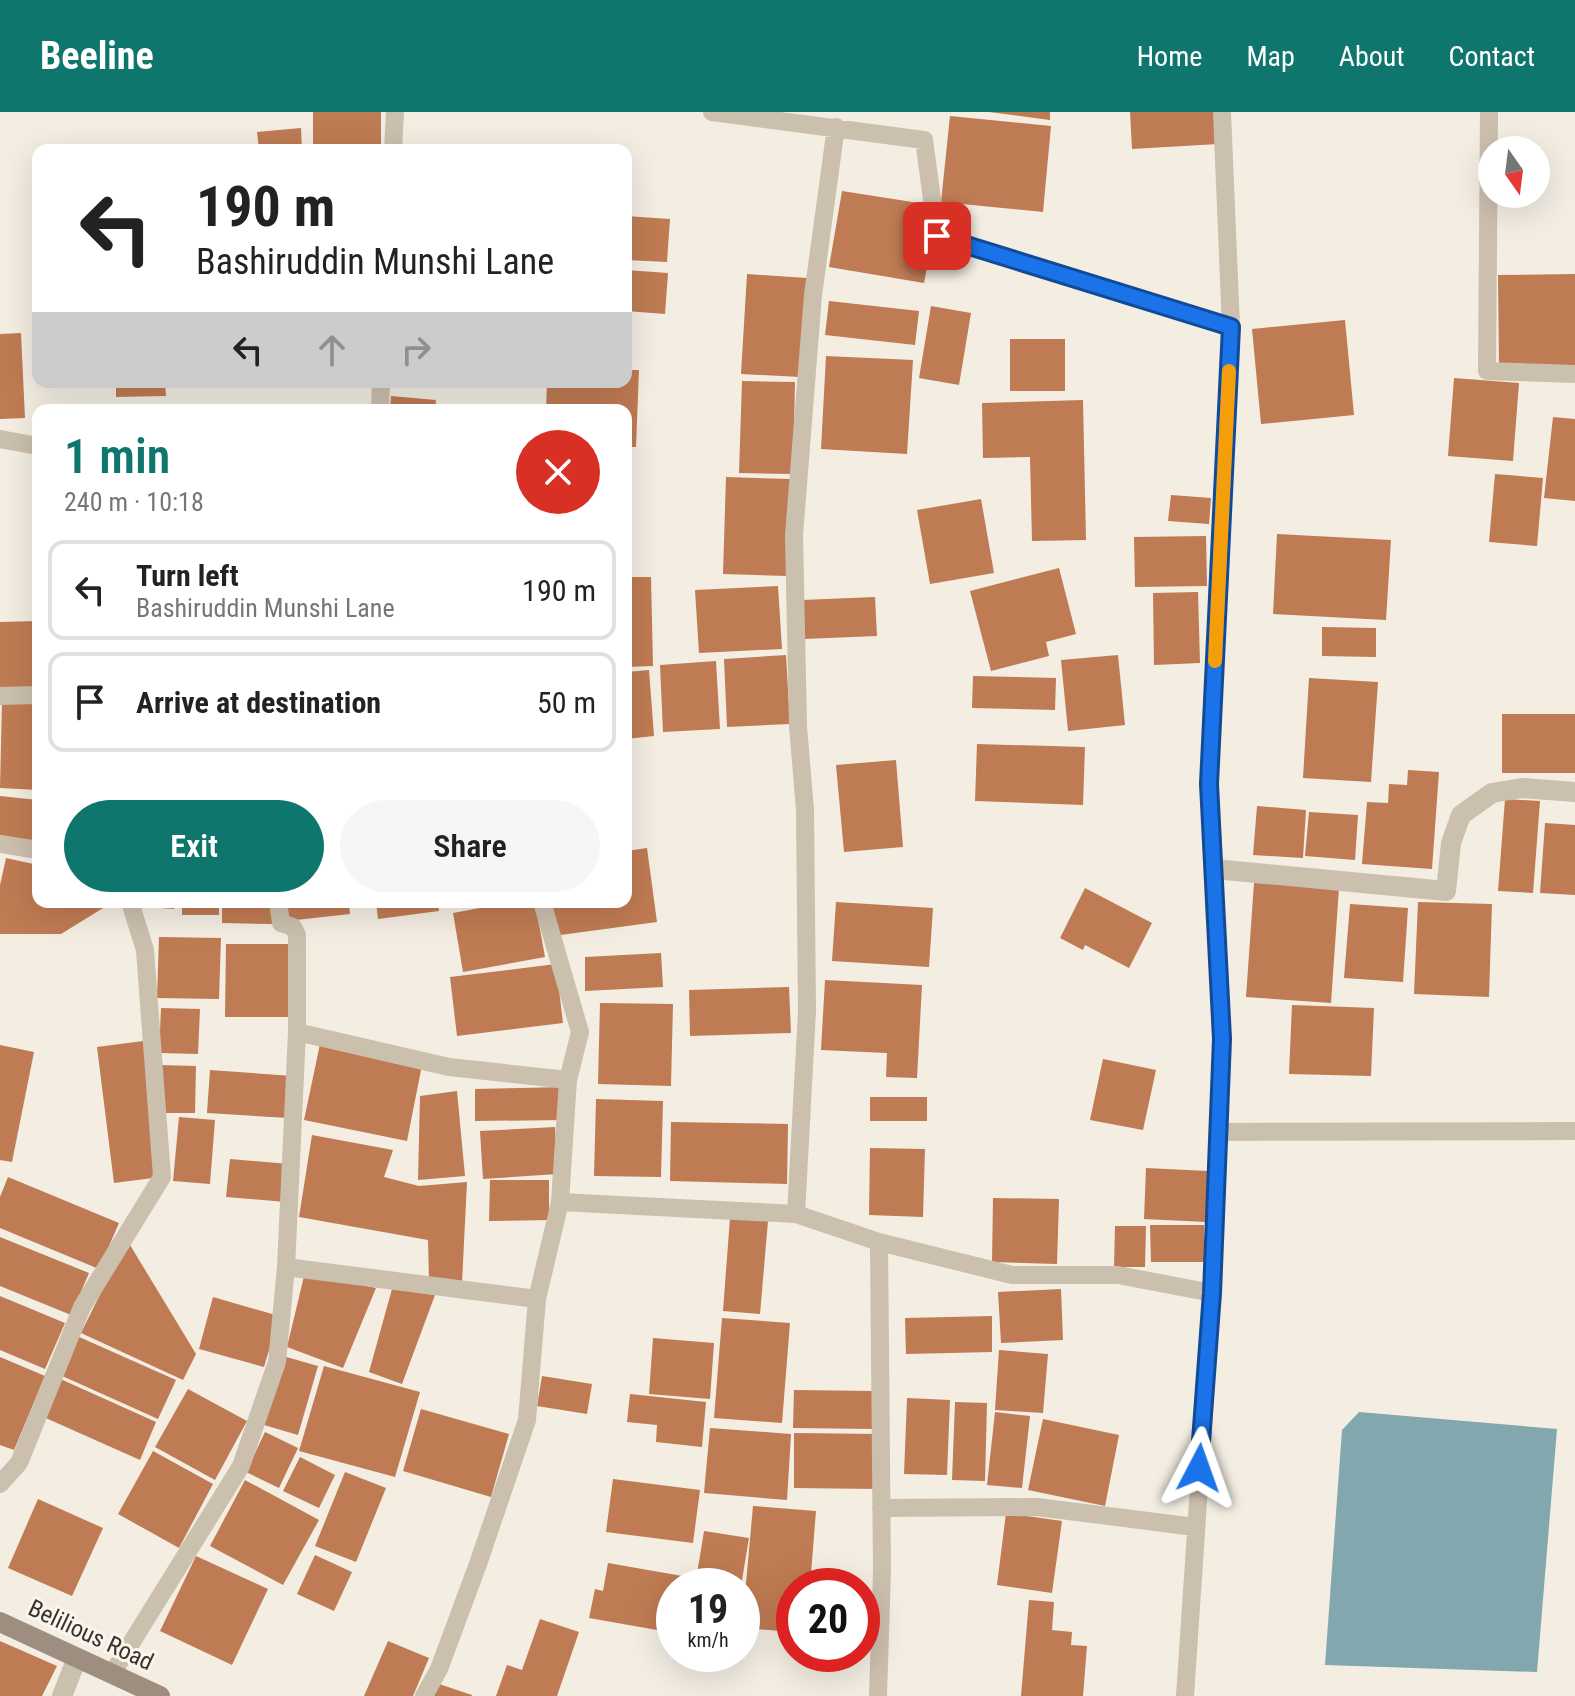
<!DOCTYPE html>
<meta charset="utf-8">
<style>
:root{--surface:#fff;--page:#f6f6f6;--text:#222;--muted:#767676;--line:#e0e0e0;--accent:#0f766e}
body{margin:0;font-family:"Roboto Condensed",sans-serif;background:var(--page);color:var(--text);height:100vh;display:flex;flex-direction:column;font-size:30px;white-space:nowrap}
*{box-sizing:border-box;margin:0}
p{font-size:26px;color:var(--muted)}
.icon{flex:none;width:44px;height:44px;fill:none;stroke:currentColor;stroke-width:2;stroke-linecap:round;stroke-linejoin:round}
.map{position:relative;flex:1;overflow:hidden}
.drawer{position:absolute;left:32px;top:292px;width:600px;height:504px;display:flex;flex-direction:column;background:var(--surface);border-radius:16px;box-shadow:0 8px 32px #0002}
.drawer>*{flex:none}
.top-card{position:absolute;left:32px;top:32px;width:600px;height:244px;border-radius:16px;box-shadow:0 8px 32px #0002;background:#fff;color:var(--text);overflow:hidden}
.needle{width:52px;rotate:166deg}
.controls{position:absolute;left:1478px;top:24px;display:grid;gap:16px}
.controls a{display:grid;place-items:center;width:72px;height:72px;border-radius:50%;background:var(--surface);box-shadow:0 8px 32px #0002;font-size:40px}
.speed{position:absolute;left:656px;top:1456px;display:flex;gap:16px;font-size:40px;font-weight:700;text-align:center}
.speed>*{display:grid;place-content:center;width:104px;height:104px;border-radius:50%;background:var(--surface);box-shadow:0 8px 32px #0002;line-height:1}
.speed small{font-size:20px;font-weight:400}
.speed .limit{border:12px solid #d22;background:#fff;color:#111}
.pin{position:absolute;display:grid;place-items:center;width:68px;height:68px;color:#fff;margin:-34px;border-radius:16px;box-shadow:0 4px 12px #0006}
.me{position:absolute;width:88px;margin:-44px;rotate:4deg;stroke-linejoin:round;filter:drop-shadow(0 0 6px #0008)}
.turn{display:flex;align-items:center;gap:28px;height:168px;padding:0 32px;font-size:36px}
.turn .icon{width:104px;height:104px;stroke-width:2.5}
.turn b{display:block;font-size:56px;line-height:68px}
.lanes{display:flex;align-items:center;height:76px;padding:0 32px;background:#0003;justify-content:center;gap:40px;direction:ltr}
.lanes .off{opacity:.35}
.round{display:grid;place-items:center;flex:none;width:84px;height:84px;border-radius:42px;background:var(--page)}
.summary{display:flex;align-items:center;justify-content:space-between;height:136px;padding:0 32px}
h1{font-size:48px;font-weight:600;line-height:60px;color:var(--accent)}
.action{display:flex;gap:16px;margin-top:auto;padding:16px 32px}
.action a{flex:1;height:92px;border-radius:48px;background:var(--accent);color:#fff;font-size:32px;font-weight:600;line-height:92px;text-align:center}
.action a+a{background:var(--page);color:var(--text)}
ul{padding:0;list-style:none}
li{display:flex;align-items:center;gap:24px;height:100px;margin:0 16px 12px;padding:0 16px;border:4px solid var(--line);border-radius:16px}
li div{flex:1}
li b{display:block;font-size:30px}
li em{font-style:normal}
header{display:flex;align-items:center;gap:48px;box-sizing:border-box;height:112px;padding:0 40px;background:var(--accent);color:#fff}
header strong{font-size:38px}
nav{display:flex;gap:44px;margin-inline-start:auto;font-size:28px}
.map>svg:first-child{display:block}
</style>
<header>
<strong>Beeline</strong>
<nav><a>Home</a><a>Map</a><a>About</a><a>Contact</a></nav>
</header>
<div class="map">
<svg width="1575" height="1584" viewBox="0 0 1575 1584">
<rect width="100%" height="100%" fill="#f3ede2"/>
<path fill="#82a7ae" d="M1359,1300l198,17 -20,243 -212,-7 17,-235z"/>
<path fill="#bf7b53" d="M313,0h68v38h-68z
M989,0h61v8z
M1130,0h86l2,32 -86,5z
M950,4l101,10 -8,86 -102,-10z
M301,16l1,22h-43l-2,-18z
M842,79l77,12 -8,45 19,3 -6,32 -95,-16z
M626,104l44,3 -3,43 -41,-2z
M626,158l42,3 -3,41 -39,-3z
M747,162l60,4 -7,99 -59,-3z
M1575,162v91l-76,1 -1,-91z
M829,189l90,10 -4,34 -90,-10z
M931,194l40,7 -12,72 -40,-7z
M1345,208l9,95 -93,9 -9,-95z
M21,221l4,85 -25,1v-85z
M1010,227h55v52h-55z
M826,244l87,4 -6,94 -86,-5z
M626,258h13l-3,77h-10v-37h-80l1,-28h79z
M1454,266l65,5 -6,78 -65,-5z
M742,269l53,1 -2,92 -54,-1z
M116,270h49l1,14 -50,1z
M391,284l45,4 -1,10h-45z
M1083,288l3,140 -54,1 -2,-84 -47,1 -1,-55z
M1553,305l22,2v82l-31,-3z
M626,346h5l-2,48h-3z
M1495,362l48,4 -6,68 -48,-4z
M726,365l64,2 -3,97 -64,-2z
M1171,383l40,3 -2,26 -41,-3z
M981,387l13,74 -64,11 -13,-74z
M1277,422l114,6 -5,80 -113,-6z
M1206,424l1,50 -72,1 -1,-50z
M1059,456l17,66 -30,8 3,14 -58,15 -21,-80z
M626,465h25l2,89 -27,1z
M778,474l4,63 -83,4 -4,-63z
M1198,480l2,71 -46,2 -1,-72z
M875,485l2,39 -73,3 -2,-39z
M38,509v70l-38,1v-70z
M1322,515l54,1v29l-54,-1z
M786,543l4,69 -63,3 -3,-68z
M1118,543l7,70 -57,6 -7,-71z
M716,549l4,68 -57,3 -3,-67z
M649,558l5,66 -28,3v-67z
M973,564l83,2 -1,32 -83,-2z
M1309,566l69,4 -7,100 -68,-4z
M2,588l36,1v89l-38,-2z
M1502,602h73v59h-73z
M977,632l108,3 -2,58 -108,-4z
M896,648l7,87 -59,5 -8,-87z
M1408,658l31,2 -7,97 -70,-5 5,-62 21,1 1,-19 18,1z
M0,684l38,4v44l-38,-4z
M1505,687l35,2 -7,92 -35,-2z
M1257,694l49,4 -3,48 -50,-3z
M1309,700l49,3 -3,45 -50,-4z
M1545,711l30,2v70l-35,-2z
M647,736l10,74 -104,14 -4,-34h77v-51z
M6,746l32,7v37h75l-52,32h-61v-49z
M1254,771l85,5 -8,115 -85,-6z
M1085,776l67,35 -23,45 -44,-23 -2,5 -23,-12z
M135,790h40l-1,7 -40,-3z
M182,790h37v13h-37z
M222,790h50v22l-50,-1z
M285,790h64l1,12 -63,7z
M376,790h62l1,9 -61,8z
M512,790h23l10,55 -82,15 -10,-59z
M836,790l97,6 -4,59 -97,-6z
M1418,790l74,2 -3,93 -75,-3z
M1350,792l58,4 -5,74 -59,-4z
M159,825l62,1 -2,61 -62,-1z
M226,832h69v73h-70z
M661,841l2,34 -78,4v-34z
M556,852l7,59 -106,13 -7,-59z
M825,868l97,5 -5,93 -31,-1 1,-24 -66,-3z
M789,875l2,46 -101,3 -1,-46z
M600,891l73,1 -2,82 -73,-2z
M1292,893l82,3 -3,68 -82,-2z
M161,896l39,1 -2,45 -39,-1z
M143,929l18,136 -47,6 -17,-136z
M320,932l102,21 -15,76 -103,-21z
M0,933l34,7 -22,110 -12,-2z
M1103,947l53,11 -13,60 -53,-10z
M160,953l36,1 -1,47h-36z
M210,958l82,6 -4,42 -81,-5z
M564,975l1,33 -90,1v-32z
M457,979l8,85 -47,4 2,-84z
M870,985h57v24h-57z
M596,987l67,2 -2,76 -67,-1z
M179,1005l36,3 -5,64 -37,-3z
M671,1010l117,2 -1,60 -117,-3z
M555,1015l3,47 -75,5 -3,-48z
M312,1023l81,15 -9,27 35,9 48,-4 -5,101 -33,-3 -1,-40 -129,-23z
M870,1036l55,1 -2,68 -54,-2z
M230,1047l59,5 -3,38 -60,-5z
M1146,1056l62,3 -2,51 -62,-3z
M8,1065l111,46 -20,46 -99,-41v-31z
M490,1068h59v40l-60,1z
M993,1086l66,1 -2,65 -65,-2z
M730,1106l38,3 -8,93 -37,-3z
M1150,1113h54v37h-53z
M1115,1114h31l-1,41h-31z
M0,1125l89,36 -18,42 -71,-29z
M127,1128l69,114 -13,26 -102,-47z
M305,1160l71,16 -33,80 -56,-21z
M392,1177l43,6 -33,89 -33,-12z
M1061,1177l2,51 -62,3 -3,-51z
M0,1184l65,27 -20,46 -45,-19z
M213,1185l66,19 -15,51 -65,-18z
M992,1204v36l-86,2 -1,-36z
M722,1206l68,5 -8,100 -68,-5z
M77,1224l99,44 -18,39 -98,-44z
M653,1226l61,5 -4,56 -61,-5z
M999,1238l49,4 -5,59 -48,-3z
M283,1244l35,10 -20,69 -34,-10z
M0,1245l45,19 -31,74 -14,-5z
M324,1254l96,26 -25,85 -96,-26z
M542,1264l50,8 -5,30 -50,-8z
M56,1265l100,45 -16,38 -101,-45z
M188,1277l59,32 -32,59 -60,-33z
M794,1278l81,1v38l-82,-1z
M630,1282l76,8 -4,45 -46,-5 1,-17 -30,-3z
M907,1286l43,2 -3,75 -43,-1z
M955,1290l32,1 -2,78 -33,-1z
M421,1297l88,25 -18,63 -88,-26z
M995,1300l35,4 -8,72 -35,-3z
M1043,1307l76,16 -14,71 -77,-16z
M710,1316l81,6 -4,66 -83,-7z
M265,1320l33,16 -19,40 -33,-16z
M794,1321l84,1v55l-84,-1z
M153,1339l60,33 -34,64 -61,-34z
M300,1345l35,18 -16,33 -36,-17z
M345,1360l41,16 -30,74 -41,-16z
M613,1367l87,11 -7,53 -87,-11z
M245,1368l74,40 -36,65 -73,-39z
M38,1387l65,29 -31,68 -64,-28z
M753,1394l63,5 -6,75h-16v46l-52,-4z
M1006,1401l56,8 -10,72 -55,-8z
M704,1419l45,7 -8,48h-46z
M315,1443l37,17 -18,39 -37,-17z
M196,1444l72,33 -36,76 -72,-34z
M608,1451l80,14 -2,9h-12v47l-85,-15 6,-29 8,2z
M1029,1488l25,2 -2,28 20,2 -1,13 16,1 -4,50h-62z
M540,1507l39,13 -22,64h-61l11,-31 15,5z
M0,1529l57,25 -15,30h-42z
M388,1529l41,17 -16,38h-49z
M433,1570l39,13v1h-43z"/>
<g fill="none" stroke-linecap="round" stroke-linejoin="round">
<path stroke="#cbbfae" stroke-width="18" d="M712,0l212,28 13,96 294,91
M1489,0l-2,259 88,3
M393,38l2,-38
M380,298l1,-28
M0,327l38,7
M0,584l38,-1
M0,732l38,6
M297,920l152,35 119,13
M1219,1020l356,-1
M560,1090l236,12 83,28 133,33h106l94,18
M796,1102l11,-203 -2,-201 -7,-84 -4,-191 19,-240 23,-168
M286,1155l251,32
M0,1372l19,-21 63,-156 80,-130 -17,-227 -15,-48
M881,1396l156,-1 158,20
M112,1562l129,-208 36,-104 9,-95 11,-235v-97l-4,-8 -12,-4 -3,-21
M424,1584l15,-27 39,-105 49,-144 10,-121 23,-97 8,-122 12,-48 -38,-130
M878,1584l4,-125 -3,-329
M1185,1584l27,-403 10,-254 -13,-255 22,-457 -9,-215"/>
<path stroke="#cbbfae" stroke-width="20" d="M1214,757l232,22 5,-48 10,-28 31,-22 30,-5 53,4
M62,1584l15,-38"/>
<path stroke="#9e8e7f" stroke-width="20" d="M0,1510l160,74"/>
</g>
<g fill="none" stroke-linecap="round" stroke-linejoin="round">
<defs>
<path id="route" d="M937,124l294,91 -22,457 13,255 -10,254 -13,175"/>
</defs>
<use href="#route" stroke="#114b97" stroke-width="20"/>
<use href="#route" stroke="#1a73e8" stroke-width="14"/>
<path stroke="#f59e0b" stroke-width="14" d="M1215,549l14,-290"/>
</g>
<g text-anchor="middle" dominant-baseline="central" stroke-width="6" stroke-linejoin="round" paint-order="stroke">
<g font-size="24" fill="#3a322c" stroke="#faf6ee">
<text transform="translate(91 1523) rotate(25)">Belilious Road</text>
</g>
</g>
</svg>
<div class="controls">
<a><svg class="needle" viewBox="-14 -14 28 28"><path d="M0-13l5 13h-10z" fill="#e53935"/><path d="M0 13l5-13h-10z" fill="#767676"/></svg></a>
</div>
<div class="speed"><div>19<small>km/h</small></div><div class="limit">20</div></div>
<div class="pin" style="left:937px;top:124px;background:#d93025"><svg class="icon" aria-label="arrive" viewBox="0 0 24 24"><path d="M6 21V4h12l-3 4 3 4H6"/></svg></div>
<svg class="me" style="left:1199px;top:1356px" viewBox="-20 -20 40 40"><path d="M0-17L14 15 0 8-14 15z" fill="#1a73e8" stroke="#fff" stroke-width="4"/></svg>
<div class="top-card">
<div class="turn"><svg class="icon" aria-label="left" viewBox="0 0 24 24"><path d="M17 20v-9H6M10 6l-5 5 5 5"/></svg><div><b>190 m</b>Bashiruddin Munshi Lane</div></div>
<div class="lanes"><svg class="icon" aria-label="left" viewBox="0 0 24 24"><path d="M17 20v-9H6M10 6l-5 5 5 5"/></svg><svg class="icon off" aria-label="ahead" viewBox="0 0 24 24"><path d="M12 20V5M6 11l6-6 6 6"/></svg><svg class="icon off" aria-label="right" viewBox="0 0 24 24"><path d="M7 20v-9h11M14 6l5 5-5 5"/></svg></div>
</div>
<section class="drawer">
<div class="summary"><div><h1>1 min</h1><p>240 m · 10:18</p></div><a class="round" style="background:#d93025;color:#fff"><svg class="icon" aria-label="close" viewBox="0 0 24 24"><path d="M6 6l12 12M18 6L6 18"/></svg></a></div>
<ul>
<li><svg class="icon" aria-label="left" viewBox="0 0 24 24"><path d="M17 20v-9H6M10 6l-5 5 5 5"/></svg><div><b>Turn left</b><p>Bashiruddin Munshi Lane</p></div><em>190 m</em></li>
<li><svg class="icon" aria-label="arrive" viewBox="0 0 24 24"><path d="M6 21V4h12l-3 4 3 4H6"/></svg><div><b>Arrive at destination</b></div><em>50 m</em></li>
</ul>
<div class="action"><a>Exit</a><a>Share</a></div>
</section>
</div>
